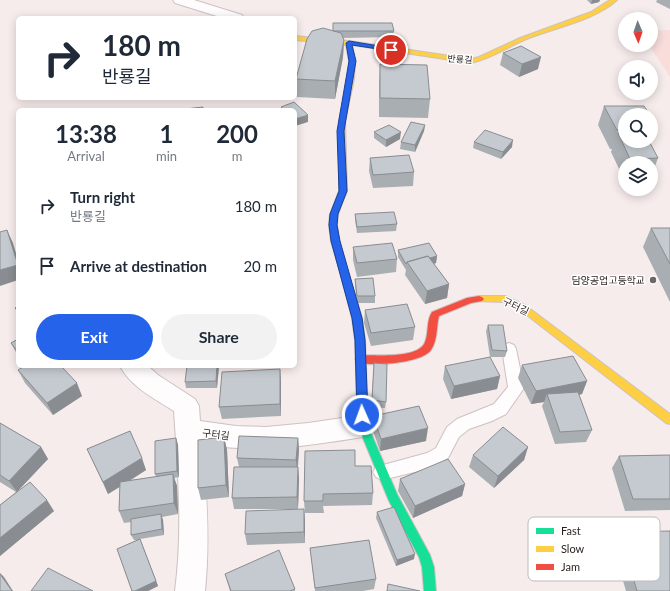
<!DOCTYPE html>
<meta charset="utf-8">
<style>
:root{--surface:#fff;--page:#f2f2f3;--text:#1f2937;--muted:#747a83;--accent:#2563eb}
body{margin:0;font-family:Lato,"Noto Sans KR",sans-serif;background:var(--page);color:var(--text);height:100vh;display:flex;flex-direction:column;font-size:15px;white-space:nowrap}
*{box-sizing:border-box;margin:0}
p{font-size:13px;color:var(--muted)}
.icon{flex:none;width:22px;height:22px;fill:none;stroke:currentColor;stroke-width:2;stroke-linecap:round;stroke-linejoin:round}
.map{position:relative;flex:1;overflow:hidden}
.sheet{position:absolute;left:16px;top:108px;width:281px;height:260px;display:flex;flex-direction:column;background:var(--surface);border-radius:6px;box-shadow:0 2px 10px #0003}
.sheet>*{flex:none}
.banner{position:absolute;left:16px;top:16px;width:281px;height:84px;border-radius:6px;box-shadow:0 2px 10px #0003;background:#fff;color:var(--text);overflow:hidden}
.needle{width:26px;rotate:178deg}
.buttons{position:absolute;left:618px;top:12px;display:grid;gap:8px}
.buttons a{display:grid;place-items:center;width:40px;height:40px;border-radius:50%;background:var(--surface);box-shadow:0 2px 10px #0003;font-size:20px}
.pin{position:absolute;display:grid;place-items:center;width:34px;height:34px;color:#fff;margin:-17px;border:2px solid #fff;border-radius:50%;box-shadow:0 1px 4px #0007}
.me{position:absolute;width:44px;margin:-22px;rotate:358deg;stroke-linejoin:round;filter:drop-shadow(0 0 3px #0008)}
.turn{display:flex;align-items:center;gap:14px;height:84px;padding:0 20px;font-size:18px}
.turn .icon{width:52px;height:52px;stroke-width:2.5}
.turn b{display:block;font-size:28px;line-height:34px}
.eta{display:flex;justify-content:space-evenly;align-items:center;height:68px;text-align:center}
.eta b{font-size:24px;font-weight:700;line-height:28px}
.button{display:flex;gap:8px;margin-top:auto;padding:8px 20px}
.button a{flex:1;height:46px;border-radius:24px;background:var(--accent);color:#fff;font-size:16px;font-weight:700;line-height:46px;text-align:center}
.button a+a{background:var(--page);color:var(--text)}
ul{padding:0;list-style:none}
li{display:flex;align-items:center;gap:12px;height:60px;padding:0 20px}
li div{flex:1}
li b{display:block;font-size:15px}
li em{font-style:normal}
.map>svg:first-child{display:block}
</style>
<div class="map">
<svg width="670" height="591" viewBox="0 0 670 591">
<rect width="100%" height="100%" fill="#f6eceb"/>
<path fill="#f8ddda" d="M670,30v47l-21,-32h2v-14z"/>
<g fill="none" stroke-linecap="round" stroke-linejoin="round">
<defs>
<path id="lane" d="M509,343l5,2 2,4 8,39 -18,26 -14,7 -23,8 -10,8 -11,21 -17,10 -49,12 -6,-3 -3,-5 3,-5 51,-14 9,-5 11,-21 10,-8 37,-15 14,-17 -6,-38 2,-4z"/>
<path id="street" d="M173,0h21l48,15 2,3h-21l-48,-15z
M120,366h28l10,9 37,24 4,7 1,15 36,5 30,1 42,-4 55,-8 9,3 4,8 -4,8 -9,3c-58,9 -102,17 -161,7 5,49 8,98 3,147h-30c8,-60 3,-120 -1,-180 -19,-12 -43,-24 -54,-45z"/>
<path id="fast" d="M345,273l4,3 13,42 3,22 3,86 29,68 33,61 4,12 2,24h-12l-2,-24 -3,-10 -30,-56 -31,-75 -3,-86 -3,-22 -11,-42z"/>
<path id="slow" d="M610,0h7c-23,21 -64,28 -93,40 -18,8 -34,19 -53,23l-119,-18 3,16 -1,18 -9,42 2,70 -9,23 -1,11 2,16 10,35 -1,2h-6l-11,-37 -2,-16 1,-11 9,-23v-70l9,-42 1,-18 -3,-16 -51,-5v-4l54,5 122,18 8,-2 41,-19 71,-26z
M479,296h26l20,9 145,109v10l-4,-1 -147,-114 -15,-7 -28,-1 -2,-2 2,-2z"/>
<path id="jam" d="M479,296l3,1 2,2 -2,2 -11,2 -32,13c-3,11 -1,24 -8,34 -9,13 -59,17 -74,12l-2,-3 2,-3 3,-1c15,0 59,4 65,-13 4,-10 1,-21 7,-30l35,-14z"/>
</defs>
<use href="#lane" stroke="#ccc2c1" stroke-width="2"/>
<use href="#street" stroke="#ccc2c1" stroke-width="2"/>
<use href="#fast" stroke="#ccc2c1" stroke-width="2"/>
<use href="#slow" stroke="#ccc2c1" stroke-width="2"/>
<use href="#jam" stroke="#ccc2c1" stroke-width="2"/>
<use href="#lane" fill="#fefcfc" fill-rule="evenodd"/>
<use href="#street" fill="#fefcfc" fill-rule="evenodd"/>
<use href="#fast" fill="#16e098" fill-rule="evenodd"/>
<use href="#slow" fill="#ffcf43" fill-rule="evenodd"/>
<use href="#jam" fill="#f24e42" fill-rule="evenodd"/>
</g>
<path fill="#a9aeb2" d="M587,0h13l-1,2 -8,2z
M657,0h13v9l-14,-7z
M333,31h61l-1,6 -50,1 1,2 -1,17 -8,42 -38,-2 -1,-18z
M295,37l1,19h-1z
M503,53l35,16 -19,8 -19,-12z
M380,64l50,35 -2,19 -49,-1v-35z
M604,106l21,9v26l33,17 -7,19v-14h-26v14h-2l-12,-25 1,-3h-2l-12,-24z
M651,117l3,5 -3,9z
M425,125l-1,6 -9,21 -15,-3 1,-7z
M374,132l26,7 -14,8 -12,-9z
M474,142l38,5 -11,12 -28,-11z
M370,158l44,14 -1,14 -40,2 -4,-17z
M355,214l42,10 -1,7 -39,2 -2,-13z
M651,228h19v74l-27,-55z
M353,247l44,12 -1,13 -39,5 -4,-17z
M398,250l39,6 -1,7 -2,1 15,20 -2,14 -22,6 -20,-29 1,-5 -8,-13z
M355,279l20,17v7h-18l-2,-18z
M18,306v9l-3,-7z
M365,310l50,17 -2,13 -42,6 -7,-23z
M488,325l19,26 -2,6h-15l-4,-26z
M18,339v17l-7,-13z
M374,363l12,39 -1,6 -14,-1z
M522,365l65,16 -5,13 -3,1 13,35 -6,12 -31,2 -13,-38 2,-4 -13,2 -13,-26z
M219,366l-2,22h-31l-1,-6z
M445,366l55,10 -3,13 -46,10 -8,-20z
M280,369l1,13v34l-59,3 -3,-12z
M18,370l64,26 -29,19 -28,-32z
M373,416l53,25 -46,10 -8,-23z
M0,423l41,24 7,12 -30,31 36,21 -54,45v-51l16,-13 -16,-10z
M130,431l16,39 -15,10 25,-3 -1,-3v-33l21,-3 2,7 1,32 -5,1 3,8 1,28 -16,3 1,3 1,15 -24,4 18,47 -10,5h-16l-15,-42 20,-9h-3l-3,-5v-13l-7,1 -5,-12 1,-24 -12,7 -21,-45z
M224,437l3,13 2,47 -28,3 -3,-12z
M298,438l1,12 -1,17 1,12 -1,30h-64l-2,-11 7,-31 -2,-9z
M528,447l-4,13 -30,28 -25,-21 4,-12z
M670,455v55l-45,1 -13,-43 7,-12z
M355,466l18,27 -1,12 -49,1 1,7h-19l-1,-12z
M400,479l65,5 -3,12 -49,22 -15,-27z
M304,509l1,34 -58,2 -2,-11z
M377,512l37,47 -18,7 -20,-48z
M620,532l50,59h-44l-14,-48z
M310,548l66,31 -2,10 -11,2h-48z
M225,574l70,15v2h-65z"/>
<path fill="#898d91" d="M592,0h8l-1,2 -8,2z
M344,40l-1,17 -8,42v-18z
M541,57l-3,12 -19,8 3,-13z
M308,115v7l-13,4v-7z
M425,125l-1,6 -9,21v-7z
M401,132l-1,7 -14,8v-7z
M513,140l-1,7 -11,12 2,-7z
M7,230l6,13 5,17v20l-18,6v-16z
M437,256l-1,7 -24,6 -4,-6z
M449,284l-2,14 -22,6 2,-13z
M217,366h2l-2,22 -1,-7z
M280,369l1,13v34l-1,-12z
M500,376l-3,13 -46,10 3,-13z
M587,381l-5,13 -33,7 -2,-7 -3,8 -13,2 5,-13z
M77,383l5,13 -29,19 -6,-12z
M428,428l-2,13 -46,10 1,-12z
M224,437l3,13 2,47 -3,-12z
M176,438l2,7 1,32 -2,-6z
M298,438l1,12 -2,22 -1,-12z
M41,447l7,12 -31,33 -8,-11z
M528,447l-4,13 -30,28 4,-12z
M142,458l4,12 -38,24 -5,-12z
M298,467l1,12 -1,30 -1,-12z
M173,474l4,12 1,28 -4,-11z
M465,484l-3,12 -49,22 2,-12z
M47,500l7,11 -54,45v-18z
M304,509l1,11v23l-1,-11z
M161,514l2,6 1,15 -2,-6z
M140,539l18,47 -10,5h-13z
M415,554l-1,5 -18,7 1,-6z
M0,573l4,4 9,14h-1l-12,-17z"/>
<path fill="#c4cacf" stroke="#898d91" d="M333,23h59l2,8h-61z
M323,28l18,5 3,7 -9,41 -39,-2 11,-40 5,-8z
M521,46l20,11 -19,7 -19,-11z
M380,64l47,1 3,34 -50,-1z
M294,102l14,13 -13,4v-9h-11l-3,-3z
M604,106h40l6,9h-25v15h-8z
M203,107v3h-27z
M651,117l3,5h-3z
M411,122l14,3 -10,20 -14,-3z
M389,125l12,7 -15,8 -12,-8z
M485,130l28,10 -10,12 -29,-10z
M618,133h7v8h24l9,17 -28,1z
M409,155l5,17 -41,3 -3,-17z
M394,212l3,12 -40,3 -2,-13z
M651,228h19v36z
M7,230l11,35 -18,5v-38z
M392,243l5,16 -40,4 -4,-16z
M429,243l8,13 -7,2 -2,-2 -21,6 -1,2 -8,-14z
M428,256l21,28 -22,7 -20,-29z
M373,278l2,18h-18l-2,-17z
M407,304l8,23 -44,6 -6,-23z
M18,306v5l-3,-3z
M488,325h15l4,26 -15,-1z
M18,339v13l-7,-9z
M573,356l14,25 -51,10 -14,-26z
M490,357l10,19 -46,10 -9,-20z
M374,363l13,1 -1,38 -14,-2z
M25,366h36l16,17 -30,20 -29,-33z
M187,366h30l-1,15 -31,1z
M280,369v35l-61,3 3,-35z
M578,392l14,38 -32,2 -13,-38z
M419,406l9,22 -47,11 -8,-23z
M0,423l41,24 -32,34 -9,-6z
M503,427l25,20 -30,29 -25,-21z
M130,431l12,27 -39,24 -16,-33z
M239,436l59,2 -2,22 -59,-2z
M224,437l2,48 -28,3v-48z
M176,438l1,33 -22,3v-33z
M355,450v16h16l2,27 -50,1v7h-19l1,-50z
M670,455v44h-37l-14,-43z
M448,459l17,25 -50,22 -15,-27z
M234,467h64l-1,30 -65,1z
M173,474l1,29 -55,8 1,-29z
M30,482l17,18 -47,38v-33z
M394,507l21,47 -18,6 -20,-48z
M304,509v23l-59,2 1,-23z
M161,514l1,15 -31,6v-16z
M670,531v60h-33l-17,-59z
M140,539l16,42 -21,10h-3l-15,-42z
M369,540l7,39 -61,9 -5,-40z
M279,550l16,39 -5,2h-59l-6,-17z
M48,568l45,23h-62z
M0,574l12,17h-12z
M388,584l32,7h-33z"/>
<path fill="#2563eb" stroke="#184099" d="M349,41l42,7 3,2 -3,1 -39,-6 4,16 -12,70 3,60 -9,23 -1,11 3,16 22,77 3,22 3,75 -2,3 -4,2 -3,-2 -2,-3 -2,-75 -3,-22 -21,-77 -2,-16 1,-11 9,-23 -2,-60 12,-70 -3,-18z"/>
<circle fill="#706664" stroke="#fff" stroke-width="1.5" cx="653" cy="280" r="4"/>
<g text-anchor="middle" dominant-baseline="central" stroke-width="3" stroke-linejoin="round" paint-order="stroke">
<g font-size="9" fill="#281e1c" stroke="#fff">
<text transform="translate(460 59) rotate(4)">반룡길</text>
</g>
<g font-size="10" fill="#281e1c" stroke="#fff" text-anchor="end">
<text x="645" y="280">담양공업고등학교</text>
</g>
<g font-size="10" fill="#281e1c" stroke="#fff">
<text transform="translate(516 306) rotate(26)">구터길</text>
<text transform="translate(216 434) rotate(7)">구터길</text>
</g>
</g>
<rect x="528" y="517" width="132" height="64" rx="6" fill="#fff" stroke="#bebcbb" stroke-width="1"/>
<rect x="536" y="528" width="18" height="6" fill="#16e098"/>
<rect x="536" y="546" width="18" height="6" fill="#ffcf43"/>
<rect x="536" y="564" width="18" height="6" fill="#f24e42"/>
<g font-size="11" fill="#281e1c">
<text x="561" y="535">Fast</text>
<text x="561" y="553">Slow</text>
<text x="561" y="571">Jam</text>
</g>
</svg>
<div class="buttons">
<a><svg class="needle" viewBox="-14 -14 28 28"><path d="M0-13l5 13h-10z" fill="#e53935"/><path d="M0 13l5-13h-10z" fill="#747a83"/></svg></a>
<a><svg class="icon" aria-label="sound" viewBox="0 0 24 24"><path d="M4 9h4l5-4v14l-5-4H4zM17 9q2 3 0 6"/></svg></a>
<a><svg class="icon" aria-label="search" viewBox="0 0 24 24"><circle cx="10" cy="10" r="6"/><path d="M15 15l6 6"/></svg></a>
<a><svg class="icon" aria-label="layers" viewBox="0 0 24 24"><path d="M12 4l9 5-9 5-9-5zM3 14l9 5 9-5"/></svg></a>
</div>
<div class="pin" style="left:391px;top:50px;background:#d93025"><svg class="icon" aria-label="arrive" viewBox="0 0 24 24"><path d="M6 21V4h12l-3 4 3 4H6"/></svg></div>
<svg class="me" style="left:362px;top:415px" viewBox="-20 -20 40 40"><circle r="17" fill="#2563eb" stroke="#fff" stroke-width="3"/><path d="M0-11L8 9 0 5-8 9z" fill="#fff"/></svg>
<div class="banner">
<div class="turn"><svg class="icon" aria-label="right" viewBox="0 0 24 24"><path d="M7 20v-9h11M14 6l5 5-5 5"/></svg><div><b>180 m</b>반룡길</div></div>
</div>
<section class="sheet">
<div class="eta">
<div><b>13:38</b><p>Arrival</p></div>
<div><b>1</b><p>min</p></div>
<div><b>200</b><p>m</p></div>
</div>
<ul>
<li><svg class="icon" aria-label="right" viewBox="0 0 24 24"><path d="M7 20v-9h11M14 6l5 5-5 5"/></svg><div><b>Turn right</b><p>반룡길</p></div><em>180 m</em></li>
<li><svg class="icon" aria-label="arrive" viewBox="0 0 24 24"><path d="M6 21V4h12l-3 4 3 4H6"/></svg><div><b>Arrive at destination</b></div><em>20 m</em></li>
</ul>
<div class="button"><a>Exit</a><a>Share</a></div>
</section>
</div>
